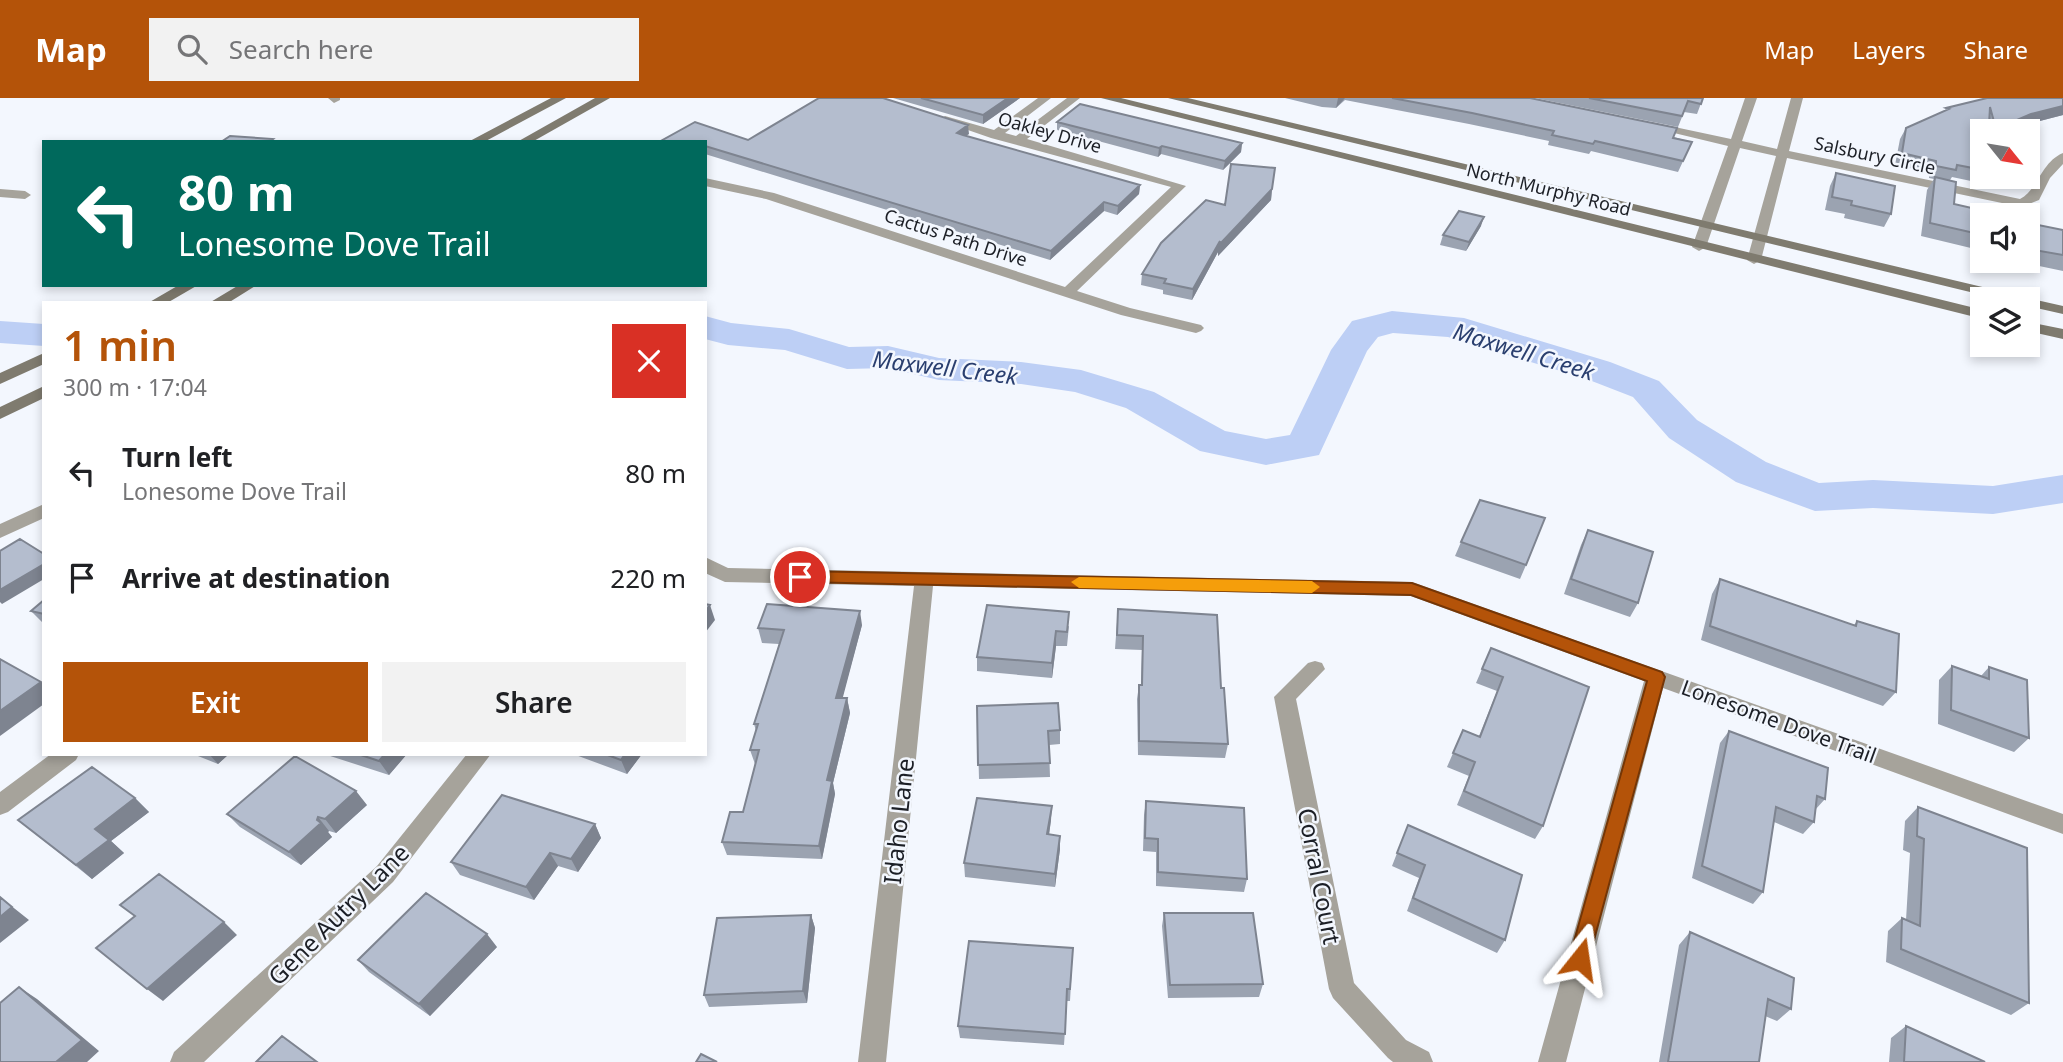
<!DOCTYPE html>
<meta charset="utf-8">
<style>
:root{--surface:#fff;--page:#f2f2f2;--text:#202124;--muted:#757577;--accent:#b45309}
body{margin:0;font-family:"Noto Sans",sans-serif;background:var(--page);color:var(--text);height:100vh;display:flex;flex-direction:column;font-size:26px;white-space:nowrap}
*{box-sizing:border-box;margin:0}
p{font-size:23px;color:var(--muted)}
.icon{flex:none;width:38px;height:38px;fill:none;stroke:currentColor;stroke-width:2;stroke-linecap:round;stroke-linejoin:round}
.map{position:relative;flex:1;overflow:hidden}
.drawer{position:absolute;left:42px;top:203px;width:665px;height:455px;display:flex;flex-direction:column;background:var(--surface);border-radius:0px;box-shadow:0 4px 10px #0003}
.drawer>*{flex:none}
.top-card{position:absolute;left:42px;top:42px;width:665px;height:147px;border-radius:0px;box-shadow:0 4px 10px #0003;background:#00695c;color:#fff;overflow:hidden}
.needle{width:46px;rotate:120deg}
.controls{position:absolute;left:1970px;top:21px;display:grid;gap:14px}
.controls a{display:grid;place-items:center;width:70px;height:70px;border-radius:0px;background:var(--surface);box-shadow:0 4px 10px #0003;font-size:35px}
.pin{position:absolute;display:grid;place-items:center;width:60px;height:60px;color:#fff;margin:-30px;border:4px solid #fff;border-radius:50%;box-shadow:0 2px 7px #0007}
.me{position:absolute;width:77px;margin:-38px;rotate:15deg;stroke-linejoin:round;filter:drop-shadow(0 0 5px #0008)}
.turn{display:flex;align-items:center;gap:24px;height:147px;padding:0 21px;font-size:32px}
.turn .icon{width:91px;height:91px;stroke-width:2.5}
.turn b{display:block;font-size:49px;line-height:60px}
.round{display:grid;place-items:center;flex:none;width:74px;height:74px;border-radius:0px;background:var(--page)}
.head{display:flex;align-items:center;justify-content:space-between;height:119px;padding:0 21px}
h1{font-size:42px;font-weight:600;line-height:52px;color:var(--accent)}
.cta{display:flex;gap:14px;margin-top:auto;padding:14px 21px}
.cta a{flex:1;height:80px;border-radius:0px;background:var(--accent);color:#fff;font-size:28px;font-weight:600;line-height:80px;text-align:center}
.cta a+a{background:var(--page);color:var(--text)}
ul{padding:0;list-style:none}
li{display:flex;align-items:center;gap:21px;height:105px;padding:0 21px}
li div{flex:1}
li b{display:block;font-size:26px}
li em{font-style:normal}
header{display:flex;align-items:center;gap:42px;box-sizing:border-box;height:98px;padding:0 35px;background:var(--accent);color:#fff}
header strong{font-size:33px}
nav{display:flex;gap:38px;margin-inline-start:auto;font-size:24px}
.search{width:490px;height:63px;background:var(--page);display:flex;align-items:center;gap:18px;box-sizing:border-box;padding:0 24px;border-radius:0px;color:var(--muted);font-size:26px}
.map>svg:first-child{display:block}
</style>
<header>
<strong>Map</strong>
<div class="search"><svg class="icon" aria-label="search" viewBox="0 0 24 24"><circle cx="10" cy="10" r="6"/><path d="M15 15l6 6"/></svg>Search here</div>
<nav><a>Map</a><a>Layers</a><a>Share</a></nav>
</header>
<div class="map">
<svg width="2063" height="964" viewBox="0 0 2063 964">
<rect width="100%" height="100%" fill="#f3f7fe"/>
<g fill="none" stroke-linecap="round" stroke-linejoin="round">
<path fill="#bdcff5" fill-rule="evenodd" d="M1392,213l72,7 146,44 49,19 38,39 69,42 53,21 54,-3 120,6 70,-11v28l-70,11 -120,-6 -58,3 -79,-29 -67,-44 -36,-41 -49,-19 -136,-41 -55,-4 -15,4 -11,14 -48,104 -53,10 -66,-14 -74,-43 -51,-16 -54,-8 -82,-4 -51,-12 -41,1 -62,-19 -57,-5 -23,-6v-23l26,7 58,6 60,18 39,-1 51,12 82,4 60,8 73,22 71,39 41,8 24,-4 41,-85 21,-29z
M0,223l44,3v22l-44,-3z"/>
<path fill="#a6a39b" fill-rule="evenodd" d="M328,0h12v2l-6,3z
M1038,0h13l-46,35 11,3 51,-38h13l-53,41 159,47 -109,105 53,17 71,17 3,3 -3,3 -5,2 -75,-18 -355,-116 -61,-13v-8l69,15 291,94 106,-100 -180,-49 -52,-18 6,-4 49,14z
M1745,0h12l-15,43 35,8 14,-51h12l-14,53 231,48c18,-9 21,-37 43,-46v11l-13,14 -11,22 -18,7 -234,-49 -26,102 -7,4 -7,-4 29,-104 -36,-8 -34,99 -7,4 -7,-4 36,-101 -83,-20 6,-4 80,17z
M0,91l25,2 6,4 -6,4 -25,-2z
M44,406v14l-44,20v-14z
M705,459l23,11 684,14 651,232v20l-400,-146 -97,374h-28l106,-381 -233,-85 -478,-10 -47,476h-28l56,-476 -189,-4 -20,-9z
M1315,563l7,2 3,6 -29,30 58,284 52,57 23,12 4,10h-40l-5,-4 -55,-60 -4,-9 -55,-292 34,-34z
M51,656h28l-3,6 -68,52 -8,3v-23z
M467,656h24l-98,128 -189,180h-34l4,-10 203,-186z"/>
<path fill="#7f7b6f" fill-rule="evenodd" d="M551,0h15l-82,44h-16z
M595,0h15l-78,44h-15z
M1101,0h20l862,212v9z
M1168,0h20l828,197 7,4 5,-1 35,8v8l-35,-8v-7h-29z
M179,187h19l-31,18h-19z
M239,187h18l-29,18h-19z
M2028,224l35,7v10l-35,-8z
M44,255v11l-44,20v-11z
M44,288v12l-44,21v-12z"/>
</g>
<path fill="#9ba3b1" d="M893,0h127l-37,26z
M1285,0h245l162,44 -14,30 -87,-21 -2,3 -41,-9 1,-4 -80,-17 -124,-24 -9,8 -14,-1z
M1535,0h168l-6,16 -13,-2 -6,15z
M2063,0v17l-39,10 -14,6h-23l-1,-1 -1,1h-2v5l-2,-1 -3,34 -7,12 -19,-4 -2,3 4,24 29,11v22l-8,12 -54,-13 6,-46 7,-11 -5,-1v-6l-34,-7 5,-26 6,-11 38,-16 2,-4z
M1057,24l185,21 -1,9 -18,18 -62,-16 -3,3 -101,-27z
M969,36l-4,2 175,49 -1,9 -22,21 -13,-4 -54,49 -345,-106v-12z
M1836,75l55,41 -7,13 -40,-9 1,-4 -20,-4 5,-24z
M1272,91l-1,11 -53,56v-4l-26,48 -29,-6v-4l-22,-5 1,-11 83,-69z
M2028,125l35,7v41l-38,-8 -1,-2h4z
M1481,128l-15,25 -26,-6 3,-10z
M1588,432l50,73 -8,14 -66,-23 17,-49z
M1461,444l65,23 -6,14 -65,-23z
M1720,481l134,46 3,-4 39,71 -13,14 -182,-66 11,-46z
M44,502v24l-13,-13z
M1118,511l103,79 7,56 -3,14 -87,-3 -1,-56 2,-14h2l1,-35 -27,-1z
M862,527l-20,73h5l3,15 -17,70 2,11 -13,65 -95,-4 -5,-13 21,-30 12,-48 -5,-14 6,-19 -2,-7 25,-80 -17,-1 -4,-15z
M1069,528l-2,20h-11l-4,32 -75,-7v-14z
M1491,550l98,39 -46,139 -8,13 -78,-34 12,-29 -22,-9 16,-37 16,6 18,-45 -21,-8z
M1952,568l29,10 8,-9 40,71 -15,14 -76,-28 1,-44z
M977,608l83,24v14l-11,1 1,32 -71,2z
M1729,633l96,68 -10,11 -1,12 -11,12 -29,-12 -11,70 -10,12 -61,-26 28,-135z
M193,656h36l-11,10z
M324,656h83l-18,21z
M573,656h69l-15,20z
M135,700l14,14 -38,29 13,12 -32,26 -74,-59z
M1146,703l101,78 -3,13 -88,-6v-34l-13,-1 1,-36z
M367,707l-31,28 -7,-2 -1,1 4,5 -31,28 -61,-38 -13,-13z
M1918,709l111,196 -18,12 -125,-53 2,-31 14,-13 4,2 4,-67 -7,-3 2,-29z
M1051,722l-2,15 11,1v13l-5,38 -90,-10 -1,-14z
M595,726l6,14 -23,34 -20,-6 -24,34 -74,-25 -9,-13z
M1408,727l97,115 -8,13 -90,-42 12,-33 -27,-12z
M1164,815l99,71 -4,13 -91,1 -6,-72z
M811,817l4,13 -8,75 -98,4 -5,-12z
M1690,834l101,77 -14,12 -12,-5 -6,46h-100l20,-117z
M497,849l-67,69 -61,-44 -11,-12z
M1073,850l-3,53h-3l-3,44 -104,-7 -2,-12z
M1906,928l79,36h-96l2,-24z"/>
<path fill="#7e8490" d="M1008,0h12l-37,26v-9z
M1338,0h7l-9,10z
M2063,8v9l-39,10 -14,6h-15l1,-2 35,-15z
M968,27l1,9 -12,7v-8z
M1242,45l-1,9 -18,18 2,-9z
M1162,48l-1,8 -3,3 1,-9z
M1140,87l-1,9 -22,21 1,-9z
M1272,91l-1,11 -53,56v-4l-26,48 1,-11 27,-48z
M1104,104v9l-54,49 1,-9z
M1484,119l-3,9 -15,25 3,-9z
M44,466v15l-42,25 -2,-2v-12z
M710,507l5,15 -10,13v-21z
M860,513l2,14 -23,87 -3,-14z
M1056,533v15l-4,32v-15z
M41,584l3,2v20l-44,32v-25z
M847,600l3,15 -17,70 2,11 -13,65 -3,-13 8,-66z
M209,656h20l-11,10z
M385,656h22l-18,21 -10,-14z
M625,656h17l-15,20 -6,-14z
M356,693l11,14 -31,28 -11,-14z
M135,700l14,14 -38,29 13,12 -32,26 -16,-14 19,-36z
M1052,708l-1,14 -4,28v-14z
M318,719l11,14 -1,1 4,5 -31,28 -12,-13z
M595,726l6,14 -23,34 -7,-13z
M1060,738v13l-5,38v-13z
M550,755l8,13 -24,34 -8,-13z
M0,799l29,23 -29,23z
M811,817l4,13 -8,75 -4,-12z
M224,824l13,13 -74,66 -16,-12z
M487,836l10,13 -67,69 -11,-12z
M19,889l18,12 62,52 -12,11h-31z"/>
<path fill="#b4bdce" stroke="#7e8490" stroke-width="2" d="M819,0h64l85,27 -11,8 6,2 177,50 -22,21 -14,-4 -53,49 -346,-105v-4h-46l36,-20 53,18z
M921,0h87l-25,17z
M1392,0h138l147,30 -4,10 19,4 -9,19 -88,-20 -2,3 -41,-9 2,-4 -82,-18z
M1589,0h114l-2,6 -13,-3 -6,15z
M1987,0h76v8l-32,8 -35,15 -6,-22 -1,18 -7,-3 -4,47 -21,-4 -1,5 -20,-4v-5l-34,-8 4,-25 43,-19 -3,-1z
M1080,6l162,39 -17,18 -63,-15 -3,2 -102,-26z
M230,38l43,3 -4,3h-48z
M1231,66l44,4 -3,21 -53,56 1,-4 -27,48 -29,-6 2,-4 -24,-5 19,-31 45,-43 19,5z
M1836,75l59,13 -4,28 -40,-9 1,-4 -20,-4z
M1935,79l21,5 -2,22 31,7v4h-2v20l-53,-12z
M1459,113l25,6 -15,25 -26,-7z
M2028,125l35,7v25l-29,-5z
M1480,402l65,18 -19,47 -65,-23z
M1588,432l65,22 -15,51 -67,-24z
M20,441l24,15v10l-44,26v-39z
M1720,481l136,47 1,-5 42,13 -3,58 -186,-66z
M44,502v14l-13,-3z
M705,506l5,1 -5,7z
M767,506l93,7 -24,87h11l-20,82 5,1 -13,65 -97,-4 8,-30h13l16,-62h-9l8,-26h-4l30,-94 -26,-2z
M987,507l82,7 -2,20 -11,-1 -4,32 -75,-6z
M1118,511l99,6 4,73h3l4,56 -89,-3v-56h3l1,-49 -26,-1z
M1491,550l98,39 -46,139 -79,-35 11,-29 -22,-9 10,-23 17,7 23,-60 -21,-8z
M0,561l41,23 -41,29z
M1952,568l37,13v-12l38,13 2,58 -78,-28z
M1058,605l2,27 -12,1 2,32 -72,2 -1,-59z
M1729,633l99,37 -3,31 -8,-3 -3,26 -38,-15 -13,85 -61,-26z
M358,656h27l-6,7z
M605,656h20l-4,6z
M295,658l61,35 -31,28 -7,-2 -1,3 4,3 -32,29 -62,-38z
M92,669l43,31 -40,31 14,11 -33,25 -58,-45z
M502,697l93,29 -24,35 -21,-6 -24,34 -75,-25z
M977,700l75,8 -5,28 13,2 -5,38 -91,-11z
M1146,703l98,7 3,71 -89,-7v-33l-13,-1z
M1918,709l109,41 2,155 -128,-54 1,-31 18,8 4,-87 -7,-3z
M1408,727l114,50 -17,65 -92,-42 12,-33 -28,-12z
M159,776l65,48 -77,67 -51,-41 39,-32 -15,-11z
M426,795l61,41 -68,70 -61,-44z
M0,799l12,10 -12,10z
M1164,815h89l10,71 -93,1z
M811,817l-8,76 -99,4 13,-77z
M1690,834l104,46 -3,31 -23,-10 -9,63h-91z
M969,843l104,7 -3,41h-3l-2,45 -107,-8z
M19,889l63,53 -26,22h-56v-59z
M1906,928l79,36h-81z
M282,938l35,26h-61z
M701,956l16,8h-21z"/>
<path fill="#b45309" stroke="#753606" stroke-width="2" d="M800,473l612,12 250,89 3,5 -78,289 -7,3 -8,-3 -3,-7 78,-278 -236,-86 -611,-13 -8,-5z"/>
<path fill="#f59e0b" d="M1079,479l233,4 8,6 -8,6 -233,-5 -8,-6z"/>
<g text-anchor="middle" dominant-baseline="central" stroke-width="5" stroke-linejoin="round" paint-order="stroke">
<g font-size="18" fill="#1c1f26" stroke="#f3f7fe">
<text transform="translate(1050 34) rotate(16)">Oakley Drive</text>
<text transform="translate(1875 57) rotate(12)">Salsbury Circle</text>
<text transform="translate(1549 91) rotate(14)">North Murphy Road</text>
<text transform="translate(956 139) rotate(18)">Cactus Path Drive</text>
</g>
<g font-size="21" fill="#1c1f26" stroke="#f3f7fe">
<text transform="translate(1779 623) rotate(20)">Lonesome Dove Trail</text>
</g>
<g font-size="23" font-style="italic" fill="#2a3f6f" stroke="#f3f7fe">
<text transform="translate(1524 253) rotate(17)">Maxwell Creek</text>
<text transform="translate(945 269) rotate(7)">Maxwell Creek</text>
</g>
<g font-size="24" fill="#1c1f26" stroke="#f3f7fe">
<text transform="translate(898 723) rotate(-84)">Idaho Lane</text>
<text transform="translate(1320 778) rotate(79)">Corral Court</text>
<text transform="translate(338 816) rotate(-45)">Gene Autry Lane</text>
</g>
</g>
</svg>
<div class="controls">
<a><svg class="needle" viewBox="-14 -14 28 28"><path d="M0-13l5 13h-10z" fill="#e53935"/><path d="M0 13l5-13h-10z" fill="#757577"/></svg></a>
<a><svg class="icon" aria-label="sound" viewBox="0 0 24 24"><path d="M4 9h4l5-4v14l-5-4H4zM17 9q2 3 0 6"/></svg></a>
<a><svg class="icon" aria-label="layers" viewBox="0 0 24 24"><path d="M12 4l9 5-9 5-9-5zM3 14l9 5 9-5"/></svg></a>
</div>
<div class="pin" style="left:800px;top:479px;background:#d93025"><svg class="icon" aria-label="arrive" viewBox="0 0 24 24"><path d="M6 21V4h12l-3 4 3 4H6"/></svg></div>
<svg class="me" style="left:1580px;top:861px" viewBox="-20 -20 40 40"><path d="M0-17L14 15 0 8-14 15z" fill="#b45309" stroke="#fff" stroke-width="4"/></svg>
<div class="top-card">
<div class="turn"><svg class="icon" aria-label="left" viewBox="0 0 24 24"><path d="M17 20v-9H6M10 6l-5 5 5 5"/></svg><div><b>80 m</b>Lonesome Dove Trail</div></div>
</div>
<section class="drawer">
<div class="head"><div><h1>1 min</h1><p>300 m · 17:04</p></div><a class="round" style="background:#d93025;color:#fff"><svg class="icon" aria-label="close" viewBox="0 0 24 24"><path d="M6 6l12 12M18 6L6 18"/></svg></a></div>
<ul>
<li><svg class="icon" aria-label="left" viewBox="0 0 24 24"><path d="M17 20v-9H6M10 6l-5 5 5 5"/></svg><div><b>Turn left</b><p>Lonesome Dove Trail</p></div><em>80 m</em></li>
<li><svg class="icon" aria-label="arrive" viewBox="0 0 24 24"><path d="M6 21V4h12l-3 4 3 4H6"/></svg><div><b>Arrive at destination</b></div><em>220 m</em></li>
</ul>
<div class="cta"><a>Exit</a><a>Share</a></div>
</section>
</div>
